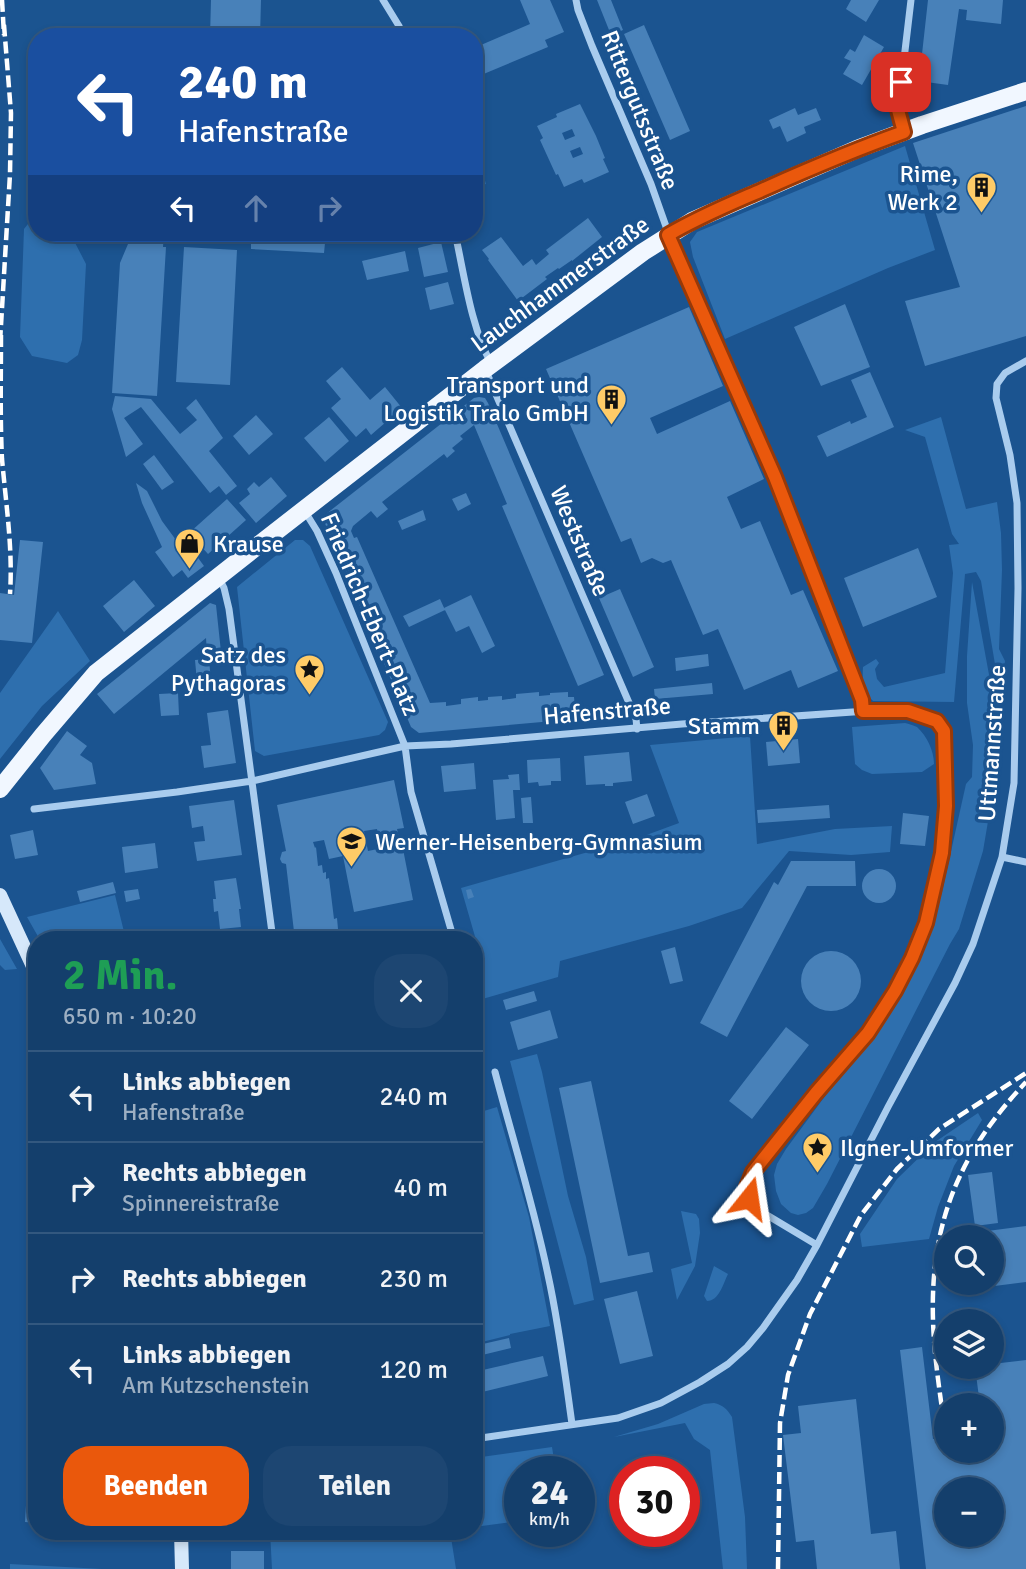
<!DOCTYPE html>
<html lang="de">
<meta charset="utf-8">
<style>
:root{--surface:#143f6c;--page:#1d4672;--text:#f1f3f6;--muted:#9dafc2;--line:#33587f;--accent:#ea580c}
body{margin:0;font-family:Signika,sans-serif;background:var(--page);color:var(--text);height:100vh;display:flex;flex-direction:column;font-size:26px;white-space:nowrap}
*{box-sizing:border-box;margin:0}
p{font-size:23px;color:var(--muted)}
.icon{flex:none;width:38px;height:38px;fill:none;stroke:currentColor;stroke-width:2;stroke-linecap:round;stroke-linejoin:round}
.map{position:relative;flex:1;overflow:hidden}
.details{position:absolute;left:28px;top:931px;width:455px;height:609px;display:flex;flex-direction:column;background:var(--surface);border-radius:28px;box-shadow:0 4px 10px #0003,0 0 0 2px var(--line)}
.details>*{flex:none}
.top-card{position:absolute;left:28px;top:28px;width:455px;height:214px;border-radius:28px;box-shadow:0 4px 10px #0003,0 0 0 2px var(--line);background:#1a4fa0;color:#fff;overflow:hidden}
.buttons{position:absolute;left:934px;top:1225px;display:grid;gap:14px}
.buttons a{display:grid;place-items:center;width:70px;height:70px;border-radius:50%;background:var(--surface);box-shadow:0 4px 10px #0003,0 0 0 2px var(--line);font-size:35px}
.speed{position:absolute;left:504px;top:1456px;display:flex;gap:14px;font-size:35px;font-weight:700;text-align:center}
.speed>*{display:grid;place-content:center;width:91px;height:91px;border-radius:50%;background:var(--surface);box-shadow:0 4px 10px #0003,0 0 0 2px var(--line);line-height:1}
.speed small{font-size:18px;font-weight:400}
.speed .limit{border:10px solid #d22;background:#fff;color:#111}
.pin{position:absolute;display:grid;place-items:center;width:60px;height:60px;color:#fff;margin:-30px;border-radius:14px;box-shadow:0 4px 10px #0006}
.me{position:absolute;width:77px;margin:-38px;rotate:15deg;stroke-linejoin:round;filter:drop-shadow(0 0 5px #0008)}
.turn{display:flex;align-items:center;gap:24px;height:147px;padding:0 35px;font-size:32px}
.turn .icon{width:91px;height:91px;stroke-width:2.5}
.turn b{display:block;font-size:49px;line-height:60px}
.lanes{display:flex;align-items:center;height:66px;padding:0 35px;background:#0003;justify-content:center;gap:35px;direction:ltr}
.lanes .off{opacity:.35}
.round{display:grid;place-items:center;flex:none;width:74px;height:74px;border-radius:28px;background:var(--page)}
.headline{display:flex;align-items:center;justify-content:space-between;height:119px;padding:0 35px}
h1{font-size:42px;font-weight:700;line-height:52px;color:#1e9e55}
.button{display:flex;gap:14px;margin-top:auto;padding:14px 35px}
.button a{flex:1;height:80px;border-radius:28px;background:var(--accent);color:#fff;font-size:28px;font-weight:700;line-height:80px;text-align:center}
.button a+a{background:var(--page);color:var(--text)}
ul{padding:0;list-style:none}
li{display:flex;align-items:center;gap:21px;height:91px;padding:0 35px;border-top:2px solid var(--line)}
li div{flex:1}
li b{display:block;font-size:26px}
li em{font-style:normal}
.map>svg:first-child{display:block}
</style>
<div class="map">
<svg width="1026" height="1569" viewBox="0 0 1026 1569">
<rect width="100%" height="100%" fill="#1b5490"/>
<path fill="#2e6fae" d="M474,143l12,41 -12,3z
M905,146l30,104 -47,18 -163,71 -32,-82 -3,-15 7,-10z
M35,215l2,1v17h33l16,31 -4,76 -4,15 -11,8 -35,-7 -12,-19 4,-108z
M941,417l25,92 31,-7 4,31 1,37 -3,79 6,12 -3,26 -3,1 -18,-107 -5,-9 -11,2 -11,128 -81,-1c-10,-10 -11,-21 -10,-34l13,-8 3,4 -4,6 2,10 7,8 61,-14 8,-100 -4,-28 10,-1 -7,-10 -27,-97 -20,-7z
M295,540h8l7,6 78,176 -3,8 -6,5 -115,21 -9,-5 -18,-164z
M972,582l20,109 8,16 -5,73 -12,71 -24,78 -9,15 -123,240 -14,24 -7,5 -8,2 -7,-2 -10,-9 -5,-13 -2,-16 3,-11 9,-15 48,-65 51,-65 18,-30 17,-32 12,-29 10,-36 24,-108 6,-7 1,-32 -6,-42v-47z
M58,611l32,50 -48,45 -42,53v-66z
M905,723c4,1 8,2 12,4 10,9 17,24 17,37l-12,8 -50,2 -10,-4 -7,-6 -3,-37z
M750,736l7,108 78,-15 57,-3 -2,26 -39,3 -62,-4 -47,57 -53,18 -129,35 -2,16 -79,23 -5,-17v-42l2,-1 -15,-52 180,-51 38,-14 -29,-78z
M115,895l11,45h-86l-13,-23z
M0,939l17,30 -12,1 -5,-5z
M537,1054l5,18 26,124 18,61 8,43 -20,5 -64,-244z
M497,1107l32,110 21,109 -40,8v1l-36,9v-230z
M978,1113l4,7 -28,46 -16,41 -9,32 -67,8 -2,-13 37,-55 38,-37z
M681,1211l15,3 3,5 1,14 -5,33 -18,34 -6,-31 21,-6z
M714,1266l14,8c-5,10 -9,27 -21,27l-3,-5z
M714,1403c9,2 13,6 18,14l13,100 2,52h-24l-13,-119 -16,-11 -9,-16 -71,14 44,-13 46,-20z
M552,1447l4,25h-36v49l-46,6v-69z
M270,1531h180l6,38h-184z
M10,1564l92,5h-92z"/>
<path fill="#4881b9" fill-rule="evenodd" d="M211,0h50l-1,37h-50z
M520,0h30l14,32 -19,8 3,7 -74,31v-30l56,-24z
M597,0h14l12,30 -12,5z
M851,0h28l-13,22 -20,-13z
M928,0h75l-2,24 -35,-4 1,-10 -8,-1 -11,76 -29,-4z
M644,25l46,106 -20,9 -46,-106z
M864,35l20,12 -22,38 -19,-11 8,-13 -7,-3 6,-9 5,3z
M580,104l16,32 9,22 -2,1 6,13 -25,11 -2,-4 -18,8 -6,-13 -2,1 -16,-35 3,-2 -6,-12 20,-9 -1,-3zM572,129l3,7 -10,4 -3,-7zM580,147l3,7 -10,4 -3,-7z
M1026,106v230l-101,30 -20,-65 55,-14 -47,-144z
M795,108l3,7 18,-7 5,12 -17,7 2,6 -19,9 -7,-16 -7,3 -4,-9z
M588,218l14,19 -30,24v-1l-13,9 -1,-1 -13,9 2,2 -29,22 -30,-41 1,-1 -7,-9 19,-13 22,29 9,-7 4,6 13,-11 -3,-4z
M133,233h31l-1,14h3l-9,149 -45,-3 8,-130 8,-19h4z
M251,233h75l-2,20 -73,-4z
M441,242l7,30 -24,5 -6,-29z
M184,247l53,3 -7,135 -54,-3z
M405,251l4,20 -42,9 -5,-19z
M448,282l6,22 -24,6 -5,-22z
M845,304l25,63 -49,19 -27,-59z
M689,307l34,79 -73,32 7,16 73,-33 34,78 -37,18 14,32 19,-8 31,74 12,-5 35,81 -40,17 -7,-18 -47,20 -26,-61 -15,6 -32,-75 -8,3 -11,-5 -11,5 -10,-25 -10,4 -75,-173z
M342,367l28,33 15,-13 17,21 -31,27 -5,-7 -10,9 -25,-29 10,-9 -15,-18z
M870,372l24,55 -67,30 -10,-21 33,-15 1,3 16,-7 -16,-37z
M115,396l36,3 29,35 17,-14 -11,-12 10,-9 27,39 -14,13 28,35 -11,9 -7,-9 -9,7 -69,-86 -17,11 19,26 -17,13 -14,-48z
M479,397l6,1 3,5 116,272 -26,11 -76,-180 5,-2 -33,-79 -14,11 3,3 -11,9 3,3 -8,7 -3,-4 -62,48 6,7 -11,9 -6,-7 -18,15 -2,5 3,7 3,-1 73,166 16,-1v4l15,-2v-5l17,-2v4l10,-1v-3l14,-1v4l14,-2v-4l23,-2v4l11,-1v-2l18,-1v5h6l2,22 -157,14 -8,-6 -87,-206 2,-7 148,-116z
M256,415l17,19 -24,21 -16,-19z
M329,417l20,24 -24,21 -21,-24z
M154,455l20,27 -12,8 -19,-26z
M271,477l16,19 -31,27 -17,-20 11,-9 -3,-5 7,-7 5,5z
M136,483l11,8 15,30 28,38 6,-4 8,11 -16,12 -6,-8 -9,7 -18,-25 7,-5 -20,-44z
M466,493l5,11 -13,7 -6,-12z
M227,499l19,21 -38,34 -19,-21z
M423,510l3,10 -24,10 -4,-9z
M20,540l23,2 -11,101 -32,-3v-47l14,2z
M918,548l19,49 -74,30 -19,-49z
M134,580l21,26 -31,26 -21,-26z
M620,589l34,78 -21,10 -34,-79z
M471,595l24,51 -13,7 -13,-27 -13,6 -12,-24z
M440,599l5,11 -36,17 -6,-11z
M210,603l6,2 5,47 -14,1 -1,-15 -92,76 -17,-20z
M708,654l1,12 -33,5 -1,-13z
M209,659l2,22 -14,1 -2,-22z
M712,683l1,11 -58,5 -1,-10z
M178,693l1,22 -18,1 -2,-22z
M228,710l8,53 -32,5 -3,-22 10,-1 -4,-32z
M67,731l20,15 -7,9 12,8 4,21 -42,6 -14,-22z
M798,739l2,24 -32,3 -2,-24z
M629,752l3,29 -19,2v3h-8v-2l-19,1 -2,-29z
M560,758l1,23h-10v4l-12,1 -1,-4 -10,1 -1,-23z
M474,763l2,26 -32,3 -3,-26z
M519,774l1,16h-7l2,28 -19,2 -3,-40 16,-1 -1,-4z
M394,780l10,48 -7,1 2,9 -20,4 -2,-13 -13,2 4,20 34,-7 11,56 -59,12 -11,-56 -14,3 -5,-19 -11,2 2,6 1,-1 2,19 4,-1 1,8 3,-1v7l3,-1 5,41 3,-1 2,22h-44l-9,-76 -4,-1 -2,-4 2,-7 4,-1 -9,-46z
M647,794l8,22 -22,8 -8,-22z
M531,797l2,26h-10l-2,-25z
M234,800l8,55 -45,6 -3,-19 11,-1 -2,-15 -11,2 -3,-22z
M829,805l1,13 -72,5 -1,-13z
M903,813l26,3 -4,30 -25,-2z
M33,830l5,25 -23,4 -5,-24z
M155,843l3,25 -33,5 -3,-26z
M791,861h64l1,25h-49l-80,151 -27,-14 74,-141 4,3z
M862 886a17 17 0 1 1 34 0a17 17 0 1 1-34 0Z
M236,878l5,31h-2l2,18 -21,2 -2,-18 -4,1 -1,-13h3l-2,-18z
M113,882l3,11 -36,9 -3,-11z
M138,889l2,10 -14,3 -2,-11z
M471,889l3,8 -6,2 -2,-9z
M675,947l8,34 -13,3 -9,-33z
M801 981a30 30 0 1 1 60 0a30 30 0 1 1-60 0Z
M534,991l3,10 -31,9 -3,-10z
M550,1010l8,28 -40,12 -8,-28z
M786,1027l23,18 -57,74 -23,-18z
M591,1081l37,175 21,-4 4,20 -53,11 -41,-195z
M992,1172l6,51 -23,3 -7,-51z
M1026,1226v56l-47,6 -1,-5h14v-46h-19l-1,-4z
M637,1291l16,65 -33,8 -16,-65z
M509,1338l2,10 -37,9v-11z
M922,1347l11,92 14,-1v13h45v-46h-12l-5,-38h17v-3l34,-4v209h-100l-26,-219zM947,1489h45v46h-45z
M543,1356l5,20 -74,18v-22z
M856,1399l15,135 25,-3 4,38h-83l-3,-29 -18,2 -13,-107 18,-2 -3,-27z
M29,1455l8,1v67l-12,-1z
M231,1551h33v18h-33z"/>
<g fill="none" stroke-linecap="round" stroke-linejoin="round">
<path stroke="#a9ccee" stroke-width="7" d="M383,0l16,26 4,11
M576,0l2,10 14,36 59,138 18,51 106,242 87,223 1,11
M903,131l-5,-21 13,-110
M455,233c9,40 16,95 36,130
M485,369l151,350 1,10
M304,510l13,21 19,42 69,173 6,46 43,148
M219,578l5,10 5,21 44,331
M34,809l143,-17 75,-11 153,-35 46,-2 231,-20 199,-14 27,1 12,3 17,7 7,10c0,13 -1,25 0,37 0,29 2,57 -2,86 -9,64 -35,129 -75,180 -27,35 -58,67 -86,102 -10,11 -26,29 -32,43 -5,13 0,23 11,32l57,34
M1002,857l24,5
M495,1072c18,68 39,135 53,203 11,50 17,99 24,149
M474,1439l144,-21 43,-15 39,-21 28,-18 19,-17 16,-19 34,-48 20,-35 71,-138 67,-124 18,-39 29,-87 12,-74 4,-195 -1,-85 -7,-48 -14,-57 1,-14 8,-11 21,-12"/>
<path stroke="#d6e8fa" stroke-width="14" d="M0,895l37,80
M181,1531l1,38"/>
<path stroke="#f1f7ff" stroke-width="18" d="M0,789l43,-54 53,-62 160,-126 229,-178 158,-117 49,-31 165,-72 65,-24 104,-34"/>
<path stroke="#fff" stroke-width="4.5" stroke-dasharray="12 5" stroke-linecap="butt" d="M2,0l2,35
M1,335c0,41 -1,83 1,124 4,46 11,90 8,135
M0,342l10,-168 1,-61 -7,-88
M946,1438c-5,-39 -12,-79 -13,-118 -3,-98 27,-168 93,-238
M778,1569l2,-146 8,-48 22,-61 51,-99 36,-46 42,-40 87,-56"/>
</g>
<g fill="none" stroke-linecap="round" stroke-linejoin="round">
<defs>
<path id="route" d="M749,1198l-2,-11 6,-15 63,-79 52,-60 27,-42 17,-33 14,-35 16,-70 4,-47 -2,-75 -7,-10 -29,-10h-45l-1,-11 -87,-223 -107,-242c30,-18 62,-31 94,-45 47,-21 94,-41 142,-58l-6,-22 3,-28"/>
</defs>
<use href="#route" stroke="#983908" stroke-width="18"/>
<use href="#route" stroke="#ea580c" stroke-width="12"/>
</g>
<defs>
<symbol id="building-pin" viewBox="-11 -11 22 30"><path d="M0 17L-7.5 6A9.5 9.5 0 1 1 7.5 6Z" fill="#ffcb67" stroke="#1b5490"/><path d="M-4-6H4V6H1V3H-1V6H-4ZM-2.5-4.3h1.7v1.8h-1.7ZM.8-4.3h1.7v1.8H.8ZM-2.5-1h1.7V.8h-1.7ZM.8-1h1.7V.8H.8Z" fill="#111"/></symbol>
<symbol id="shop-pin" viewBox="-11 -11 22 30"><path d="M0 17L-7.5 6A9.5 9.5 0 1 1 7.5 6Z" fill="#ffcb67" stroke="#1b5490"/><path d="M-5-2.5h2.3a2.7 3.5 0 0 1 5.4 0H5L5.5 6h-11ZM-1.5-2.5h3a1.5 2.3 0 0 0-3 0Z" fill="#111"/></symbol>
<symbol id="sight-pin" viewBox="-11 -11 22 30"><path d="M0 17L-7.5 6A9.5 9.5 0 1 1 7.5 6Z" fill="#ffcb67" stroke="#1b5490"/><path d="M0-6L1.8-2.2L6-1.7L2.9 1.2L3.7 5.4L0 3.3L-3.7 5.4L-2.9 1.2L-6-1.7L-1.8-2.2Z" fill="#111"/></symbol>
<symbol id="school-pin" viewBox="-11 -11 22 30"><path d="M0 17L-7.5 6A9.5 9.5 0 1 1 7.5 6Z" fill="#ffcb67" stroke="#1b5490"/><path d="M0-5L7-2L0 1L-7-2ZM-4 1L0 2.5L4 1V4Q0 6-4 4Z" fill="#111"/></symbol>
</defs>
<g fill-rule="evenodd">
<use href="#building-pin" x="964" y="170" width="35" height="47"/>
<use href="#building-pin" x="594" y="382" width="35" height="47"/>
<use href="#shop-pin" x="172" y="526" width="35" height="47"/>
<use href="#sight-pin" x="292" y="652" width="35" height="47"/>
<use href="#building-pin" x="766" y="708" width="35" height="47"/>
<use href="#school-pin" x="334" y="824" width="35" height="47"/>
<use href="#sight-pin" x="800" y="1130" width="35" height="47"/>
</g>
<g text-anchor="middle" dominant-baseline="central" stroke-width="7" stroke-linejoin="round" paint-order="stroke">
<g font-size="24" fill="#fff" stroke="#1b5490">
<text transform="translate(640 110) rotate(68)">Rittergutsstraße</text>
<text transform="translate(560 284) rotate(-36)">Lauchhammerstraße</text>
<text transform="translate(580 541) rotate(67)">Weststraße</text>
<text transform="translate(370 614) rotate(67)">Friedrich-Ebert-Platz</text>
<text transform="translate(607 711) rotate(-5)">Hafenstraße</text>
<text transform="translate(992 743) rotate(-86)">Uttmannstraße</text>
</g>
<g font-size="24" fill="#fff" stroke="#1b5490" text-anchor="end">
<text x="958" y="174">Rime,<tspan x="958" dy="28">Werk 2</tspan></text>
<text x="589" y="385">Transport und<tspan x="589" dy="28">Logistik Tralo GmbH</tspan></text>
<text x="213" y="544" text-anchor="start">Krause</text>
<text x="286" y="655">Satz des<tspan x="286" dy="28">Pythagoras</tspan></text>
<text x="760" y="726">Stamm</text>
<text x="375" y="842" text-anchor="start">Werner-Heisenberg-Gymnasium</text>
<text x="840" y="1148" text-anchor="start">Ilgner-Umformer</text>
</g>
</g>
</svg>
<div class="buttons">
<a><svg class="icon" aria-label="search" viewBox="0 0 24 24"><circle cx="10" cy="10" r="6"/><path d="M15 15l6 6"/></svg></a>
<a><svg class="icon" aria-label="layers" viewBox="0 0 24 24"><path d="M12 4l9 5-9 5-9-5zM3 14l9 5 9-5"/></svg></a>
<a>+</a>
<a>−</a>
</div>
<div class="speed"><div>24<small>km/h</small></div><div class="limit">30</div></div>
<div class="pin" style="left:901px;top:82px;background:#d93025"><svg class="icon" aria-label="arrive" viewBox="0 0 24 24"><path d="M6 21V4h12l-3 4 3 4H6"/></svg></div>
<svg class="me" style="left:749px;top:1198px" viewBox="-20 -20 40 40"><path d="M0-17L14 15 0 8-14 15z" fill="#ea580c" stroke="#fff" stroke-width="4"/></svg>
<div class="top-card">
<div class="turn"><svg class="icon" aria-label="left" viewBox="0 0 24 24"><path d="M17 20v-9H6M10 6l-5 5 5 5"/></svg><div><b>240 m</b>Hafenstraße</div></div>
<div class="lanes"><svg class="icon" aria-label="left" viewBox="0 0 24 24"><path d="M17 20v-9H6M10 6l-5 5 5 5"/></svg><svg class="icon off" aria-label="ahead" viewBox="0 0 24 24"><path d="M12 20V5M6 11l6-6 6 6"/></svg><svg class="icon off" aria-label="right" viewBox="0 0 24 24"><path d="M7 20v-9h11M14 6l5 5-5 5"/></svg></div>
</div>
<section class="details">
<div class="headline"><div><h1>2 Min.</h1><p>650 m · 10:20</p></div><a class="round"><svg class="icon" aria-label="close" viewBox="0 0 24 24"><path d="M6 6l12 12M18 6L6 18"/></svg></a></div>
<ul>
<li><svg class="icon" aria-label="left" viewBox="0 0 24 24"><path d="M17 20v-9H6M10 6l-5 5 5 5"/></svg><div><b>Links abbiegen</b><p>Hafenstraße</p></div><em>240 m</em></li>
<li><svg class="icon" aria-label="right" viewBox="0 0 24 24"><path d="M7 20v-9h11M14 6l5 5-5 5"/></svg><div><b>Rechts abbiegen</b><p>Spinnereistraße</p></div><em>40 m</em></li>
<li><svg class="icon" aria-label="right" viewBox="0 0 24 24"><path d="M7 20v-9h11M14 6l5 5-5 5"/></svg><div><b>Rechts abbiegen</b></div><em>230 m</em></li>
<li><svg class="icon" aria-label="left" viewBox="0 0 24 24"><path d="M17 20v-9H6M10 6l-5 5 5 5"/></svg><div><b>Links abbiegen</b><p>Am Kutzschenstein</p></div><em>120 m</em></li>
</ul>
<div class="button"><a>Beenden</a><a>Teilen</a></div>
</section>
</div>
